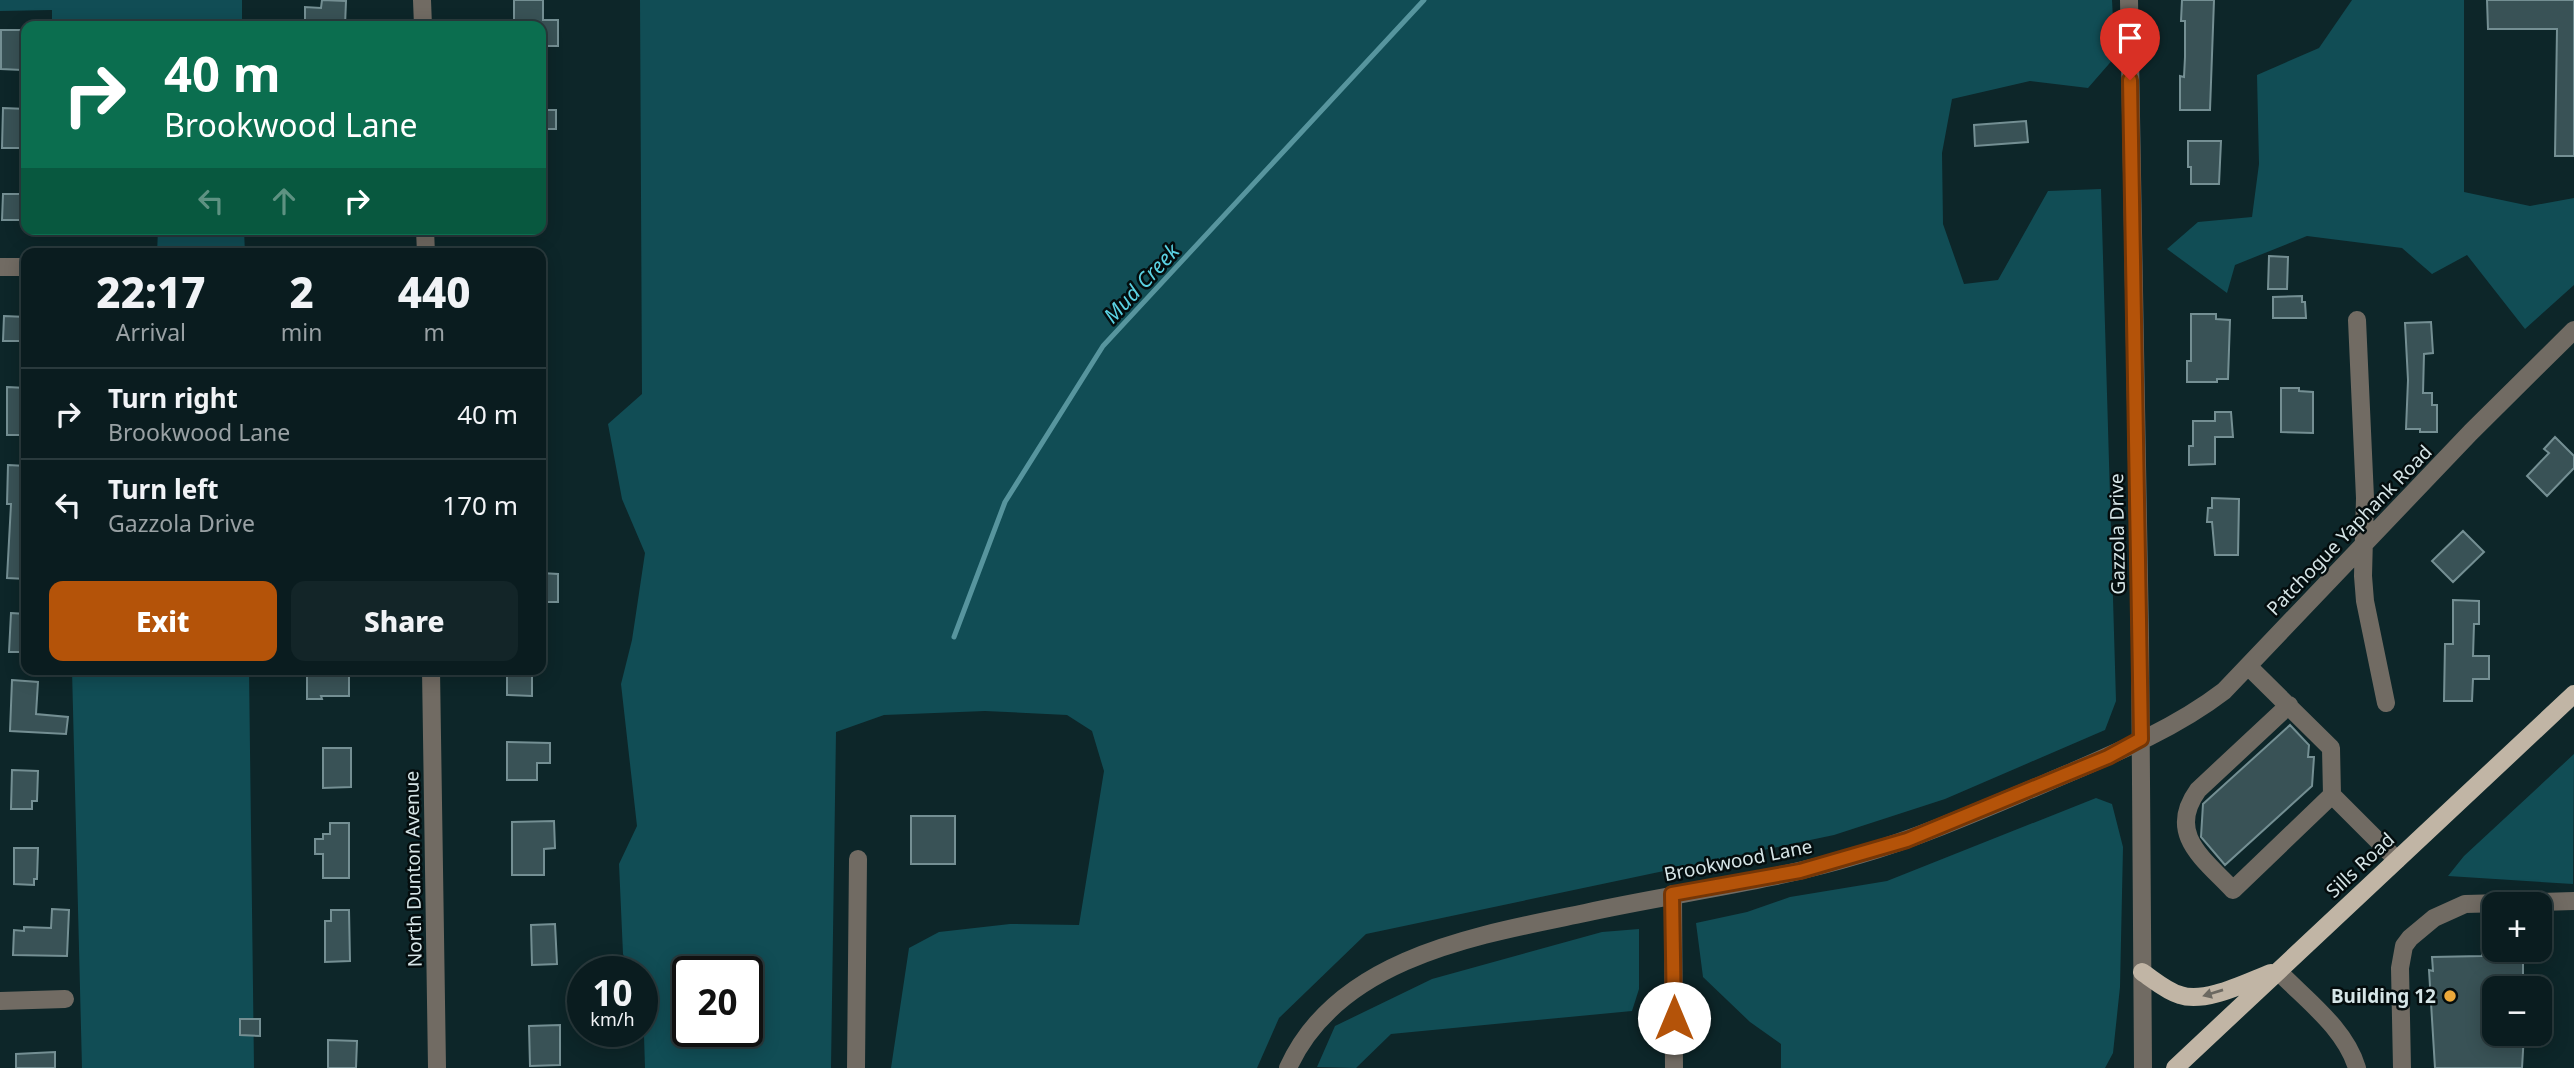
<!DOCTYPE html>
<meta charset="utf-8">
<style>
:root{--surface:#0a1c1f;--page:#132528;--text:#f1f3f6;--muted:#99a1a4;--line:#2a3a3d;--accent:#b45309}
body{margin:0;font-family:"Noto Sans",sans-serif;background:var(--page);color:var(--text);height:100vh;display:flex;flex-direction:column;font-size:26px;white-space:nowrap}
*{box-sizing:border-box;margin:0}
p{font-size:23px;color:var(--muted)}
.icon{flex:none;width:38px;height:38px;fill:none;stroke:currentColor;stroke-width:2;stroke-linecap:round;stroke-linejoin:round}
.map{position:relative;flex:1;overflow:hidden}
.side{position:absolute;left:21px;top:248px;width:525px;height:427px;display:flex;flex-direction:column;background:var(--surface);border-radius:14px;box-shadow:0 4px 18px #0003,0 0 0 2px var(--line)}
.side>*{flex:none}
.guide{position:absolute;left:21px;top:21px;width:525px;height:214px;border-radius:14px;box-shadow:0 4px 18px #0003,0 0 0 2px var(--line);background:#0b6e4f;color:#fff;overflow:hidden}
.controls{position:absolute;left:2482px;top:892px;display:grid;gap:14px}
.controls a{display:grid;place-items:center;width:70px;height:70px;border-radius:14px;background:var(--surface);box-shadow:0 4px 18px #0003,0 0 0 2px var(--line);font-size:35px}
.speed{position:absolute;left:567px;top:956px;display:flex;gap:14px;font-size:35px;font-weight:700;text-align:center}
.speed>*{display:grid;place-content:center;width:91px;height:91px;border-radius:50%;background:var(--surface);box-shadow:0 4px 18px #0003,0 0 0 2px var(--line);line-height:1}
.speed small{font-size:18px;font-weight:400}
.speed .limit{border:4px solid #111;border-radius:10px;background:#fff;color:#111}
.pin{position:absolute;display:grid;place-items:center;width:60px;height:60px;color:#fff;margin:-72px -30px;border-radius:50% 50% 50% 0;rotate:-45deg;box-shadow:0 0 7px #0007}
.pin .icon{rotate:45deg}
.me{position:absolute;width:77px;margin:-38px;rotate:0deg;stroke-linejoin:round;filter:drop-shadow(0 0 5px #0008)}
.turn{display:flex;align-items:center;gap:24px;height:147px;padding:0 28px;font-size:32px}
.turn .icon{width:91px;height:91px;stroke-width:2.5}
.turn b{display:block;font-size:49px;line-height:60px}
.lanes{display:flex;align-items:center;height:66px;padding:0 28px;background:#0003;justify-content:center;gap:35px;direction:ltr}
.lanes .off{opacity:.35}
.eta{display:flex;justify-content:space-evenly;align-items:center;height:119px;text-align:center}
.eta b{font-size:42px;font-weight:800;line-height:49px}
.cta{display:flex;gap:14px;margin-top:auto;padding:14px 28px}
.cta a{flex:1;height:80px;border-radius:14px;background:var(--accent);color:#fff;font-size:28px;font-weight:800;line-height:80px;text-align:center}
.cta a+a{background:var(--page);color:var(--text)}
ul{padding:0;list-style:none}
li{display:flex;align-items:center;gap:21px;height:91px;padding:0 28px;border-top:2px solid var(--line)}
li div{flex:1}
li b{display:block;font-size:26px}
li em{font-style:normal}
.map>svg:first-child{display:block}
</style>
<div class="map">
<svg width="2574" height="1068" viewBox="0 0 2574 1068">
<rect width="100%" height="100%" fill="#0d2629"/>
<path fill="#114d55" fill-rule="evenodd" d="M0,0h242v26h-190v-16l-52,1z
M640,0h1472l3,57 -27,31 -58,-7 -78,18 -10,54 1,71 21,60 34,-4 50,-89 53,-2 15,512 -11,29 -160,69 -111,36 -468,99 -87,84 -22,50h-366l18,-120 30,-16 71,-8 69,1 25,-154 -12,-40 -25,-16 -82,-4 -101,4 -48,17 -5,336h-186l-3,-97h-11l-8,-17 -4,-90 18,-38 -16,-142 11,-44 13,-87 -23,-54 -14,-75 34,-30zM688,971h59v60h-59z
M2352,0h112v192l66,14 44,-8v87l-49,44 -58,-74 -35,19 -30,-26 -95,-12 -72,29 -8,28 -60,-44 31,-27 54,-5 7,-53 -2,-89 62,-27z
M158,229h86l1,25h-88z
M72,670h177l5,398h-172z
M2574,754l-1,130 -125,-8 16,-20z
M2096,798l16,6 11,43 -3,140 -7,66 -8,15h-324v-24l-31,-22 -47,-45 -7,-54 51,-11 43,-15 97,-16z
M1639,929v60l-7,22 -241,23 -35,34 -39,-1 18,-41 97,-47 170,-47z"/>
<g fill="none" stroke-linecap="round" stroke-linejoin="round">
<path stroke="#57959e" stroke-width="5" d="M954,637l51,-135 98,-156 321,-346"/>
</g>
<path fill="#395256" stroke="#748f93" stroke-width="2" d="M322,0l24,1 -1,25h-40v-19l16,1z
M514,0h29v20h15v26h-17v-20h-27z
M2182,0h32l-4,110h-30v-34l4,1 1,-20v-36h-4z
M2487,0h87v156h-19l2,-127h-69z
M1,30h25v31h-4v9l-21,-1z
M3,108l23,1v30l-2,1v8h-22z
M541,110h15v19h-15z
M2026,121l2,21 -53,4 -1,-21z
M2188,141h33l-2,43h-28v-17h-3z
M3,194h23v26h-24z
M2269,256l19,1 -1,32h-19z
M2302,296v6h3l1,16h-33v-21z
M2191,314h25v5l14,1 -2,59h-11v3h-30v-21h4z
M4,316l22,1v24h-23z
M2431,322l2,31 -9,1 -1,39h9v12h5v27h-17v-3h-14l2,-49 -3,-57z
M7,387l19,1v47h-19z
M2281,388h18v3l14,1v41l-32,-1z
M2215,412h16l2,25h-18v27l-26,1v-19h4v-25h22z
M2555,437l19,19v12l-27,28 -20,-20 22,-23 -5,-4z
M8,465l18,1v113l-19,-1 4,-74h-4z
M2212,498l27,1 -1,56h-23l-3,-33h-5l1,-14h4z
M2463,531l21,21 -31,30 -21,-21z
M541,573l17,1v28h-17z
M2453,600l26,1v23h-5l-1,32h16v23h-16l-1,22h-28l1,-57h8z
M11,613l15,1v38h-17z
M309,670h40v26h-28l1,3h-15v-24h2z
M507,670h25v26l-25,-1z
M12,680l26,2 -2,32 32,3 -2,17 -56,-3z
M2290,725l19,20 -1,12h6l-2,29 -87,79 -24,-28 2,-33z
M507,742l43,1v20h-13v17h-30z
M323,748h28v39l-28,1z
M12,770l26,1 -1,30h-5v8h-21z
M911,816h44v48h-44z
M554,821l1,27 -11,1v26h-32v-53z
M330,823h19v55h-26v-24h-8v-15h8v-5h7z
M14,848h24l-1,31h-3v6l-20,-1z
M52,909l17,1 -2,46 -54,-1 1,-25 10,1v-4l27,1z
M331,910h18l1,51 -25,1v-41h6z
M555,924l2,40 -25,1 -1,-40z
M2482,950l41,2v33h-3v4h-26v45h30l-2,34h-87l-6,-98 4,1 -1,-14 50,-1z
M240,1019h20v17l-20,-1z
M560,1025v40l-30,1 -1,-40z
M328,1040l29,1 -1,27h-28z
M55,1052v16h-39v-14z"/>
<g fill="none" stroke-linecap="round" stroke-linejoin="round">
<path stroke="#716b63" stroke-width="18" d="M422,0l1,26
M2129,0l11,638 3,430
M425,229l1,25
M0,267h26
M2357,320l8,178 -2,78 2,25 21,102
M2248,666l83,82 1,47 65,65
M431,670l6,398
M2289,705l-91,85c-32,44 6,69 35,100l99,-95
M1673,894l1,174
M2278,971c28,29 67,57 79,97
M0,1001l65,-2
M856,1068l2,-209
M1288,1068c50,-111 191,-133 297,-155 91,-20 185,-31 274,-58 64,-19 125,-46 187,-72 60,-26 126,-52 178,-92l247,-259 103,-102
M2402,1068l-2,-100 4,-22 6,-8 24,-20 31,-14 109,-3"/>
<path stroke="#c1b5a5" stroke-width="18" d="M2142,972c12,8 24,19 38,23 25,9 67,-13 91,-22
M2175,1068l399,-374"/>
</g>
<defs><path id="oneway-solid" d="M-6-.8H1V-3.2L6.5 0L1 3.2V.8H-6Z" transform="scale(1.75)"/></defs>
<use fill="#6c6961" href="#oneway-solid" transform="translate(2213 993) rotate(163)"/>
<g fill="none" stroke-linecap="round" stroke-linejoin="round">
<defs>
<path id="route" d="M1674,1018l-2,-124 128,-23 107,-31 201,-83 33,-18 -11,-659"/>
</defs>
<use href="#route" stroke="#753606" stroke-width="18"/>
<use href="#route" stroke="#b45309" stroke-width="12"/>
</g>
<circle fill="#eca93a" stroke="#040d0e" stroke-width="2.5" cx="2450" cy="996" r="7"/>
<g text-anchor="middle" dominant-baseline="central" stroke-width="5" stroke-linejoin="round" paint-order="stroke">
<g font-size="19" fill="#d6e5e7" stroke="#040d0e">
<text transform="translate(2349 530) rotate(-46)">Patchogue Yaphank Road</text>
<text transform="translate(2117 534) rotate(-91)">Gazzola Drive</text>
<text transform="translate(1738 860) rotate(-11)">Brookwood Lane</text>
<text transform="translate(2360 865) rotate(-43)">Sills Road</text>
<text transform="translate(413 869) rotate(-91)">North Dunton Avenue</text>
</g>
<g font-size="19" font-weight="bold" fill="#d6e5e7" stroke="#040d0e" text-anchor="end">
<text x="2436" y="996">Building 12</text>
</g>
<g font-size="21" font-style="italic" fill="#5bd2e3" stroke="#040d0e">
<text transform="translate(1141 283) rotate(-47)">Mud Creek</text>
</g>
</g>
</svg>
<div class="controls">
<a>+</a>
<a>−</a>
</div>
<div class="speed"><div>10<small>km/h</small></div><div class="limit">20</div></div>
<div class="pin" style="left:2130px;top:80px;background:#d93025"><svg class="icon" aria-label="arrive" viewBox="0 0 24 24"><path d="M6 21V4h12l-3 4 3 4H6"/></svg></div>
<svg class="me" style="left:1674px;top:1018px" viewBox="-20 -20 40 40"><circle r="19" fill="#fff"/><path d="M0-13L10 11 0 6-10 11z" fill="#b45309"/></svg>
<div class="guide">
<div class="turn"><svg class="icon" aria-label="right" viewBox="0 0 24 24"><path d="M7 20v-9h11M14 6l5 5-5 5"/></svg><div><b>40 m</b>Brookwood Lane</div></div>
<div class="lanes"><svg class="icon off" aria-label="left" viewBox="0 0 24 24"><path d="M17 20v-9H6M10 6l-5 5 5 5"/></svg><svg class="icon off" aria-label="ahead" viewBox="0 0 24 24"><path d="M12 20V5M6 11l6-6 6 6"/></svg><svg class="icon" aria-label="right" viewBox="0 0 24 24"><path d="M7 20v-9h11M14 6l5 5-5 5"/></svg></div>
</div>
<section class="side">
<div class="eta">
<div><b>22:17</b><p>Arrival</p></div>
<div><b>2</b><p>min</p></div>
<div><b>440</b><p>m</p></div>
</div>
<ul>
<li><svg class="icon" aria-label="right" viewBox="0 0 24 24"><path d="M7 20v-9h11M14 6l5 5-5 5"/></svg><div><b>Turn right</b><p>Brookwood Lane</p></div><em>40 m</em></li>
<li><svg class="icon" aria-label="left" viewBox="0 0 24 24"><path d="M17 20v-9H6M10 6l-5 5 5 5"/></svg><div><b>Turn left</b><p>Gazzola Drive</p></div><em>170 m</em></li>
</ul>
<div class="cta"><a>Exit</a><a>Share</a></div>
</section>
</div>
